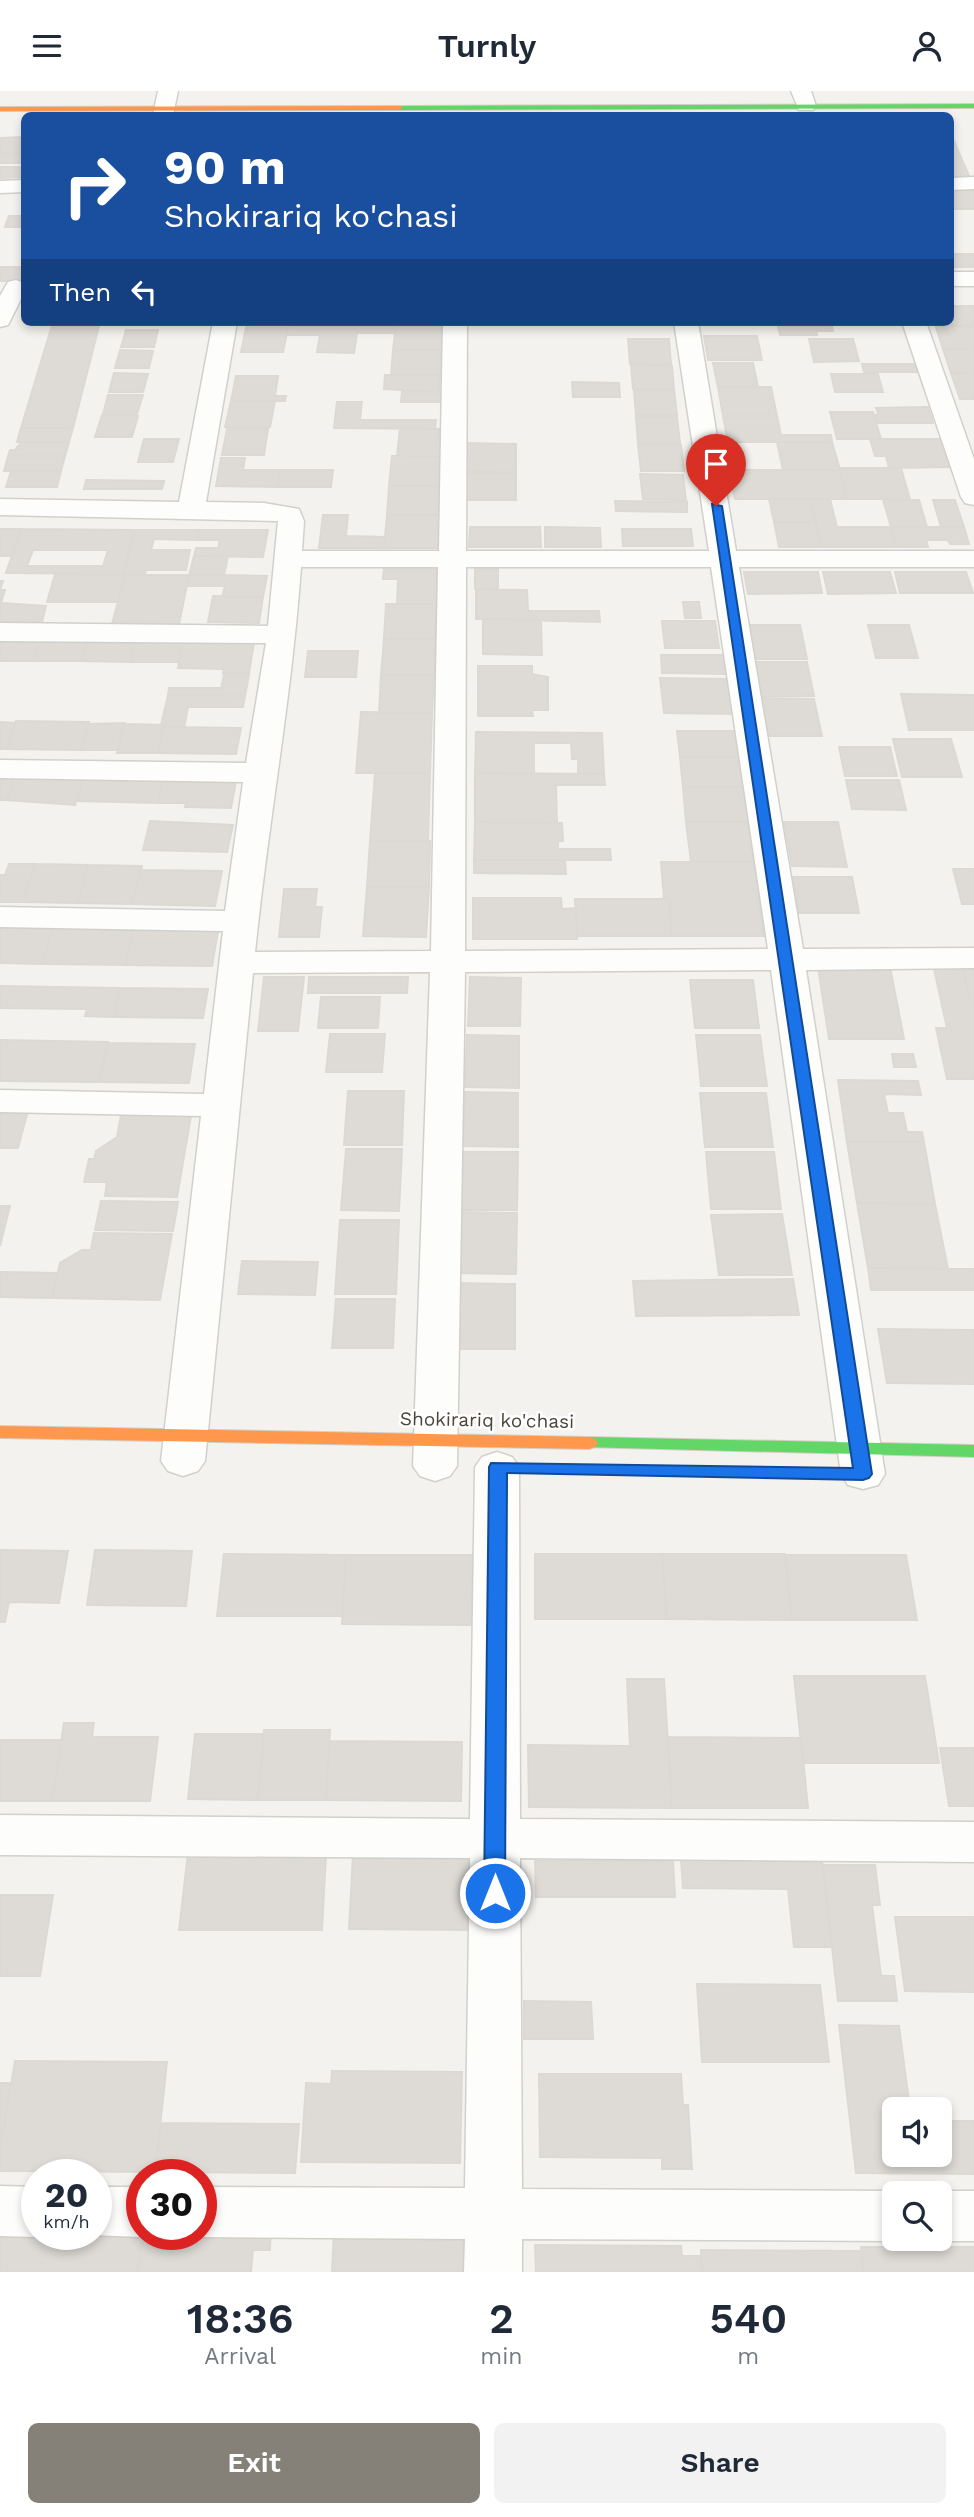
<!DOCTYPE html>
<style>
:root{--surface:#fff;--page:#f2f2f3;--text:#1f2937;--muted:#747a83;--accent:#868178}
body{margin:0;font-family:"Work Sans",sans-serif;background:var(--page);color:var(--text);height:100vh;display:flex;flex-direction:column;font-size:26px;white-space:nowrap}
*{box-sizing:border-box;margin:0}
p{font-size:23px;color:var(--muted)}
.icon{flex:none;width:38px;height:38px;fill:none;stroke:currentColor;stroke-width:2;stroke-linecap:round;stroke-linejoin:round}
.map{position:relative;height:2181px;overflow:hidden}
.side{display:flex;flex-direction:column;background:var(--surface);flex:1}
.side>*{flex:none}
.hud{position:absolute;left:21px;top:21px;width:933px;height:214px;border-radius:10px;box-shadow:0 4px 10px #0003;background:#1a4fa0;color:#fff;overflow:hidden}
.controls{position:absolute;left:882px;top:2006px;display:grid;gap:14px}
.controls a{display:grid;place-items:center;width:70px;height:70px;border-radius:10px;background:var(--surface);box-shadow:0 4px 10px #0003;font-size:35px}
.speed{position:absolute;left:21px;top:2068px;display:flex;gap:14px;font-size:35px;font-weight:700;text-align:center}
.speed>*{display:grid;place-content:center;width:91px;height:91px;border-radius:50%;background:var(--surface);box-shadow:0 4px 10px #0003;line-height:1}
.speed small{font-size:18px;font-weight:400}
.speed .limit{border:10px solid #d22;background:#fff;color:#111}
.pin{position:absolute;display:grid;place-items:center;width:60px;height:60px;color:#fff;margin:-72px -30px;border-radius:50% 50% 50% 0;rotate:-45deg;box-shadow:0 0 7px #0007}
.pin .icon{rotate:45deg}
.me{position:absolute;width:77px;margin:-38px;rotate:0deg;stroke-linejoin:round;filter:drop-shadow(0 0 5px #0008)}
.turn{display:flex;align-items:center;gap:24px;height:147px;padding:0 28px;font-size:32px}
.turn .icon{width:91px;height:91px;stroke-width:2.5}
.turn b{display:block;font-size:49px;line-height:60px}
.then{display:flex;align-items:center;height:66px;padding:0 28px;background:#0003;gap:14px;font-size:26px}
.eta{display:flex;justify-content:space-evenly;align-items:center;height:119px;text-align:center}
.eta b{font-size:42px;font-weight:600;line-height:49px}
.button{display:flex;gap:14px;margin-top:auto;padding:14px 28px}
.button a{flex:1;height:80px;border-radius:10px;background:var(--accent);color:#fff;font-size:28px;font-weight:600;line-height:80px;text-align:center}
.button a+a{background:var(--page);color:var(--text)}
header{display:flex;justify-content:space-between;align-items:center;height:91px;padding:0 28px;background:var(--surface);font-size:32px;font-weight:600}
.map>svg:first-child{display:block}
</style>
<header><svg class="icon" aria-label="menu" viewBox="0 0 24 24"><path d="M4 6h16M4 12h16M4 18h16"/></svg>Turnly<svg class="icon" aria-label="person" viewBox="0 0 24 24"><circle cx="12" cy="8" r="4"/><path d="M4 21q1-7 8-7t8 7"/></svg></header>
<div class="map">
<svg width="974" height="2181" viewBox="0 0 974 2181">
<rect width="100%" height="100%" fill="#f4f2ee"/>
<path fill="#dedbd6" stroke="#dcd9d4" stroke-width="2" fill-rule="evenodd" d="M24,46v16h-24v-15z
M950,50h4l15,35h-18z
M24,63v9h-24v-8z
M0,76h24v10l-24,1z
M950,99h24v19h-24z
M9,125h15v11h-19z
M950,160l5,3h19v13h-24z
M0,176h24v14h-24z
M950,215h24v19h-27l-1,-3h4z
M53,231h47l-27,106h-52z
M247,231h50l-1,6h-50z
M297,231h99l-1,11h-38l-3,20 -37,-1 3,-17h-34l2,-7h8z
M396,231h47v4h-47z
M777,231h54l2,9h-17l1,4h-37z
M396,235h47l-2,24h-48z
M936,236h38v22h-31z
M246,237h42l-5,24h-42z
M126,239h32l-4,17h-33z
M704,245h53l5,24h-54z
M628,248h41l2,25h-41z
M809,248h44l6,22 -45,1z
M943,258h31v24h-23z
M120,259l33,1 -4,17h-34z
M393,259h48l-1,25h-49z
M713,272h40l5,24h-40z
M862,273h52l3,8h-53z
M631,274l41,1 2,23h-41z
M114,282l34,1 -5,18h-34z
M951,282h23v26h-14z
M831,283h47l5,18h-48z
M385,284h55l-1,17 -55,-3z
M236,285h42l-3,20h11l-1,5h-54z
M572,291l47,1 1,14h-47z
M718,296h53l6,29h-54z
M634,299h40l3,25h-41z
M402,301h43v10h-44z
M108,304h35l-6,19h-34z
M231,310h44l-5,26h-45z
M337,311h25l-2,18h76l-1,9 -101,-1z
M928,316l5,16h-57l-2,-8h5l-3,-7z
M830,321h43l8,27h-44z
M102,324l36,1 -6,21h-37z
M723,325h54l4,19h50l1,7h-104z
M636,326h41l3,26h-42z
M21,337h52l-4,14h-52z
M400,337l43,1 -2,28 -44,-1z
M227,338h41l-4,26h-42z
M144,348h35l-6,23h-35z
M870,348h72l9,28 -62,1 -3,-12h-11z
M21,351h48l-4,14h-57l2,-6h5z
M777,351h55l8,28h-57z
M465,352l51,1v28l-52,-1z
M638,354h43l3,26h-43z
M8,365h57l-4,15h-57z
M392,365l49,1 -1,29h-51z
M221,367h24l-2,12h37l-3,17 -61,-1z
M839,377h62l9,31h-63z
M280,379h53l-2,17h-54z
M729,379h111l7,29h-112z
M11,380h50l-4,16h-51z
M463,382h53v27h-54z
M640,383l43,1 3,25 -43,-1z
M86,389l78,1 -2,8h-78z
M389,395h51l-1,29h-52z
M769,408h41l6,23h-42z
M810,408h20l7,28h54l5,20h-75z
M883,409h36l8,27h-36z
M933,409h22l9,27h-23z
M615,410l72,1v10l-71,-1z
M323,424h25l-2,21 39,1 -1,11h-65z
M387,424h54l-1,33h-56z
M774,431h42l5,25h-42z
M470,436h70l1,20h-72z
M545,436l55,1 1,19h-56z
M891,436h73l5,17h-19l-2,-4h-22l2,7h-32z
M0,438h21l-9,27h-12z
M21,438l114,1 -12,44 -117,-1zM33,459h75l-5,16h-76z
M622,438h69l2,17h-70z
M135,439h64l-1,10 -44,-1 -3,11h39l-4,20h-40l-1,4h-22z
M199,439h69l-5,27 -69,-1 2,-8h22l2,-8h-22z
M194,465h34l-4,19h-35z
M384,476h54l-1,37h-40l1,-25h-15z
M475,478h23v20h-23z
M744,481h74l4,21 -74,1z
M823,481h67l6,21 -68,1z
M895,481h71l7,21h-73z
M55,483l70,1 -7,27h-71z
M125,484h64l-10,49h-67z
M189,484h35l43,1 -4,21h-41l3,-11h-38z
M0,490h3l-3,9h5l-4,13 45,3 -4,16h-42z
M476,498l51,1 1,21h71l1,11 -124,-3z
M213,505l50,1 -4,26 -51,-1z
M683,511h16l2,16h-16z
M386,513h51l-2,35h-51z
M483,528h58l1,36 -59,-1z
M662,530h53l4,27h-54z
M747,534h53l7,34h-54z
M868,534h41l9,33h-42z
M0,548h41l-7,22h-34z
M41,548h47l-6,22h-48z
M384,548h51l-1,36h-53z
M88,550l47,1 -4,20 -49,-1z
M135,551h48l-4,20h-48z
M183,551l71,1 -5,30h-26l1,-4 -46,-1z
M308,560h50l-2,26h-51z
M661,564h64l2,19 -65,-1z
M753,571h54l7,34 -54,1z
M478,575h54v8l16,3v33h-16l1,6h-55z
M224,584h25l-4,21 -77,-1 1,-7h52z
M381,584h53l-2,38h-53z
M660,587l72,1 5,35 -73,-1z
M901,603l73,1v35h-65z
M168,604l77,1 -2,11h-55l-4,21 -21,-1 1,-2h-3z
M760,608h54l8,37h-55z
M361,621l71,1 -2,60h-74z
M16,630l73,1 -8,28 -74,-1z
M0,631l16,1 -9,26h-7z
M125,632l-7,27h-37l7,-26z
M124,633l40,1 -6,28h-41z
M163,636l78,1 -5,26 -78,-1z
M677,640h59l4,26h-60z
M476,641l126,1 2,41h-26v-15h-6l-1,-16h-37v31l-59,-1z
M893,648h58l11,38h-60z
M839,656h51l7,29h-52z
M680,666h60l4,30h-61z
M0,681h16l-9,28h-7z
M16,681l69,2 -10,31 -68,-5z
M375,682h55l-2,68h-58z
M475,682l129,1 1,11h-49l1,38 -82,-1z
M85,683l79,1 -6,28 -82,-2z
M164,684l73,1 -6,32 -46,-1 1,-4h-28z
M846,689h53l7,30 -54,-1z
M683,696h61l5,35h-63z
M150,730l83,4 -6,27 -84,-2z
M475,731l87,1 1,18h-5v8h52l1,11h-137z
M686,731h63l5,40h-63z
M784,731h54l9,45 -55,-1z
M370,750h60l-1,46h-62z
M474,769h91l1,14 -92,-1z
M661,771h93l10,74h-92l-3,-37h-5z
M9,773h26l-12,38h-23v-27h5z
M35,773l53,1 -10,38 -55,-1z
M88,774l54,1 -10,38 -54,-1z
M953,778h21v35h-12z
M141,779l81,1 -7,35 -83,-2z
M793,786h59l7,36h-60z
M367,796h62l-3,50 -63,-1z
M284,798h33l-2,18h7l-3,30h-40z
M473,807h88l1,11 14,-1 1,31h-104z
M575,808h94l3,37h-95z
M0,837l52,1 -9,35 -43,-1z
M52,838l81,1 -8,35 -82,-1z
M133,839l85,1 -6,35 -87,-1z
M962,875h12v34h-4z
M818,876h72l14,72h-75z
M934,878h29l7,31h4v79h-27l-11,-51h11z
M264,886h40l-6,54h-40z
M309,886h99l-1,16h-99z
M470,886l51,1 -1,48h-52z
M690,889h63l6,48h-64z
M0,895l120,2 -6,29 -29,-1 2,-7 -87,-1z
M120,897l88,1 -5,29 -89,-1z
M321,906h59l-2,31h-60z
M330,943h55l-3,38h-56z
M467,944l52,1v52l-54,-1z
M696,944h64l7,51h-66z
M0,949l108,2 -9,40 -99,-1z
M108,952l87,1 -6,39 -90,-1z
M892,963h21l3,13h-22z
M838,989l80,1 3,14 -37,-1 4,19h15l4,19h15l2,10h-77z
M348,1000h56l-2,54h-58z
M465,1001l53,1v54l-55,-1z
M700,1002h66l7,54h-68z
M0,1016h29l-11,41h-18z
M121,1024l70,1 -14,81 -72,-1 2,-14h-23l5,-23h5l2,-8 21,-14z
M847,1051h77l11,62 -78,-1z
M346,1058h56l-3,62 -58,-1z
M462,1061h56l-1,58h-57z
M706,1061h68l7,57h-70z
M101,1110l77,1 -5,29 -78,-1z
M857,1112l78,1 13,65 -80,-1z
M0,1115h10l-10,40z
M460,1121l57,1 -1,61 -58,-1z
M782,1123l10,61h-73l-8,-60z
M340,1129h59l-3,74h-61z
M94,1142l78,1 -12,66 -108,-2 8,-35 22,-13h9z
M242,1170l76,1 -3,33 -77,-1z
M868,1177l106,1v21h-103z
M0,1181l58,1 -6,25 -52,-1z
M793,1188l6,36 -163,1 -3,-35z
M457,1192l58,1v65h-60z
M336,1208h59l-2,49h-61z
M878,1238l96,1v54l-87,-1z
M0,1459l68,1 -9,52 -50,-1 -4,20h-5z
M95,1459l97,1 -6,55 -99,-1z
M224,1463l122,1 -4,61h-125z
M535,1463h127l5,65h-132z
M662,1463h123l7,66 -125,-1z
M785,1463l121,1 11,65h-125z
M346,1464h127l-1,70 -130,-1z
M794,1585h131l14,87h-136z
M627,1588h37l8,129 -143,-1 -1,-62 102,1z
M64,1632h30l-2,14h66l-8,64h-98z
M264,1639h66l-4,70h-68z
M195,1643h69l-6,66 -70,-1z
M668,1646l133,1 7,70h-136z
M0,1649h62l-10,61h-52z
M329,1650l133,1 -1,59 -135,-1z
M940,1657h34v58h-25z
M188,1762l138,1 -4,76h-143z
M353,1764l123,1 -1,74 -126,-1z
M681,1768l141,1 10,87h-38l-6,-58 -105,-1z
M535,1770h138l2,36h-139z
M823,1774h52l5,40h-8l9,71h13l3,25h-59z
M0,1804h53l-13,81h-40z
M895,1826h79v75l-69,-1z
M697,1893l123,1 9,77h-127z
M524,1910l67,1 2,37h-69z
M839,1934l60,1 11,83h-16v45h46v-33h34v53l-118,-1z
M15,1970l152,1 -12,110 -155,-1v-21z
M332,1980l130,1 -2,91 -159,-1 5,-79 25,1z
M539,1983h142l2,31h5l4,64h-30v-11l-122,-1z
M0,1992h11l-11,67z
M161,2032l138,1 -4,49 -140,-1z
M271,2134l-1,25h-17l-2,22h-113l4,-37h59z
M334,2140l129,1v40h-131z
M0,2141l142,3 -4,37h-138z
M535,2154l146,1 1,10h19l1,16h-166z
M861,2156h113v25h-110z
M701,2159l160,1 3,21h-162z"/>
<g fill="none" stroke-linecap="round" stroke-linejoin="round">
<defs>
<path id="street" d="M158,0h20l-5,24h-20z
M791,0h20l5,15 -3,4h-14z
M974,86v12l-24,1v-12z
M24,89v12l-24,1v-12z
M950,181h24v14h-24z
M16,189l8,3v10l-16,32 -8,2v-31l8,-14z
M213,231h24l-31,180 58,1 35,6 5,12 -2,30h137l4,-229h24l-1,229h243l-35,-229h24l38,229h238v16h-235l64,382 171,-1v20l-168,2 79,504 -7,11 -15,4 -15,-4 -7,-11 -70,-504 -306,2 -8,494 -7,10 -15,5 -15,-5 -7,-10 17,-494 -177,1 -48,488 -7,10 -15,5 -15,-5 -7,-10 40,-345 -201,-4v-22l204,4 19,-163 -223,-4v-20l225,4 18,-129 -243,-4v-18l246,3 20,-120 -266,-2v-18l268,3 10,-105 -278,-6v-16l179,3zM301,476h137l-7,384 -176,1c13,-128 37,-256 46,-385zM466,476h245l57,382 -303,2z
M902,231h24l48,137v46l-9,-2 -4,-6z
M497,1361l15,5 7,10 1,352 454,3v40l-454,-4 2,331 372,2 5,2h-5v45h8l-8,3 -372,-2v33h-58l1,-33 -264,-2 -6,-2h6v-48l264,1 5,-330 -470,-3v-40l470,4 5,-352 7,-10z
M0,2095l37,1v48h6l-6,2 -37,-1z
M96,2096h46v48h6l-6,2 -52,-2h6z
M940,2100h34v50h-34l-8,-3h8v-45h-5z"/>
<path id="fast" d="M974,13v4l-574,2 -4,-2 4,-2z
M589,1346l385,8v12l-391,-10 -3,-4 3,-4z"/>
<path id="slow" d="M403,15l-3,4 -400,1v-4z
M0,1335l589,11 6,2 3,4 -3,4 -6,2 -589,-11z"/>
</defs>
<use href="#street" stroke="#d2d0cb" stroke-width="3"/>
<use href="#fast" stroke="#d3cfc5" stroke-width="2"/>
<use href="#slow" stroke="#d3cfc5" stroke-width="2"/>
<use href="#street" fill="#fdfdfc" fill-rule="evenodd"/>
<use href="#fast" fill="#63d668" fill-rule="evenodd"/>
<use href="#slow" fill="#ff974d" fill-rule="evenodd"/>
</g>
<path fill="#1a73e8" stroke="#114b97" stroke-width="2" d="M712,413l10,2 150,968 -3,4 -6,2 -356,-7 -2,420 -3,6 -7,3 -8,-3 -3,-6 5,-426 2,-4 362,5z"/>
<g text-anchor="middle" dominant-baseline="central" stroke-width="5" stroke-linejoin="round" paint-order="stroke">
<g font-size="19" fill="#4b4439" stroke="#fff">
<text transform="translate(487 1329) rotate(1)">Shokirariq ko'chasi</text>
</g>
</g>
</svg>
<div class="controls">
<a><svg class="icon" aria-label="sound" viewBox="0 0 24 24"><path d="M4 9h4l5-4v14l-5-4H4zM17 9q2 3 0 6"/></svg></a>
<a><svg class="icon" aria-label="search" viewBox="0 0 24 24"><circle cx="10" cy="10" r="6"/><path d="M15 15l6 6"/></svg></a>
</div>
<div class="speed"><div>20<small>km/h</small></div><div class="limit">30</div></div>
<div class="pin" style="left:716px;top:415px;background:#d93025"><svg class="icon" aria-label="arrive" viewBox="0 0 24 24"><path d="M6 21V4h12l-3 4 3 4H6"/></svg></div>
<svg class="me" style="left:495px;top:1802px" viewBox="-20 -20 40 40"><circle r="17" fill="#1a73e8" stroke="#fff" stroke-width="3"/><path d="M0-11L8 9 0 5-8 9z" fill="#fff"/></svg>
<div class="hud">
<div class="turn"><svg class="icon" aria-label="right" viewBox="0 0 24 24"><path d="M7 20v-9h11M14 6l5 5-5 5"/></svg><div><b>90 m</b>Shokirariq ko'chasi</div></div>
<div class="then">Then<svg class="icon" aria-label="left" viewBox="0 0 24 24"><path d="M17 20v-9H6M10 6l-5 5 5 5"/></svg></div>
</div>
</div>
<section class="side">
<div class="eta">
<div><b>18:36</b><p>Arrival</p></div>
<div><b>2</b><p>min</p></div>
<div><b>540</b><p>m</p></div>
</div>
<div class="button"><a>Exit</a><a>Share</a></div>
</section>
